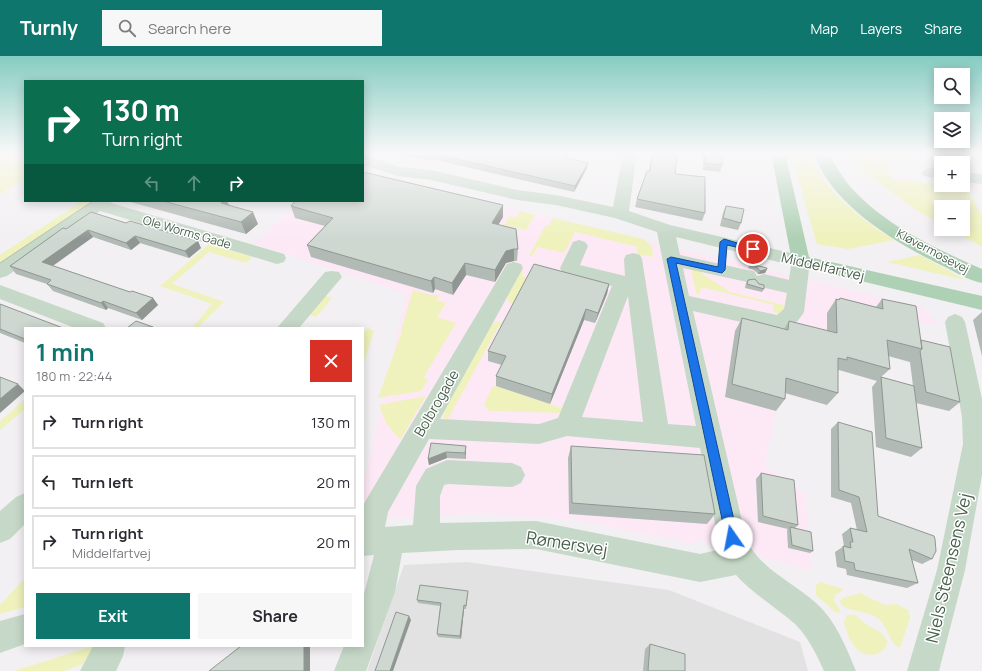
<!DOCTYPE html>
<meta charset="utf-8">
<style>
:root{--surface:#fff;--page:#f7f7f7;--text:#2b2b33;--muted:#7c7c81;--line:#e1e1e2;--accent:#0f766e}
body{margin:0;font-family:Manrope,sans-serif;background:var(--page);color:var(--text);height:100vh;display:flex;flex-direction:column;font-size:15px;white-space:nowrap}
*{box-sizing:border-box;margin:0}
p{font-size:13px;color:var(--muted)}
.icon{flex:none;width:22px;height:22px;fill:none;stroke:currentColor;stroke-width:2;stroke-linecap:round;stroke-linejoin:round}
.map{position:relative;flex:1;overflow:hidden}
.side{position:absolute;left:24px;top:271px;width:340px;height:320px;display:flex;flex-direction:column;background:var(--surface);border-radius:0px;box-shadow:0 2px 10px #0003}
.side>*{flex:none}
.guide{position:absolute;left:24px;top:24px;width:340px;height:122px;border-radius:0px;box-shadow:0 2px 10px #0003;background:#0b6e4f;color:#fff;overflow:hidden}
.buttons{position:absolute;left:934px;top:12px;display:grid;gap:8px}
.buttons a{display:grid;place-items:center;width:36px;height:36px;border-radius:0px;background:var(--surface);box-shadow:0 2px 10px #0003;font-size:20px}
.pin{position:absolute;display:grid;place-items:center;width:34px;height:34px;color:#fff;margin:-17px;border:2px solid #fff;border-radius:50%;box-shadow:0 1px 4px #0007}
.me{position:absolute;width:44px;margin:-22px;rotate:348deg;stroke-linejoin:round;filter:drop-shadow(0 0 3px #0008)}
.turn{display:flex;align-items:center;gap:14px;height:84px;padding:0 12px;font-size:18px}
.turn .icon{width:52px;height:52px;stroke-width:2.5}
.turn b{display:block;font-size:28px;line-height:34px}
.lanes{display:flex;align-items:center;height:38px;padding:0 12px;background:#0003;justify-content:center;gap:20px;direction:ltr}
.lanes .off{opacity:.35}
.round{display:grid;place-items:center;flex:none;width:42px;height:42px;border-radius:0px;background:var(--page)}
.overview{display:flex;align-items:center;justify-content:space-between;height:68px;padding:0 12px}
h1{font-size:24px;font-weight:700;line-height:30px;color:var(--accent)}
.action{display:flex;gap:8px;margin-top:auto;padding:8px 12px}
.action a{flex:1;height:46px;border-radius:0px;background:var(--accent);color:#fff;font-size:16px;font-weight:700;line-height:46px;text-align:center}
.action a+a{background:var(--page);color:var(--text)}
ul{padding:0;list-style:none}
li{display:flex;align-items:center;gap:12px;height:54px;margin:0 8px 6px;padding:0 4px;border:2px solid var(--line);border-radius:0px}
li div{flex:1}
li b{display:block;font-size:15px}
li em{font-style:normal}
header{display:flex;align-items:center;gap:24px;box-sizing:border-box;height:56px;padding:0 20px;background:var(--accent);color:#fff}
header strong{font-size:19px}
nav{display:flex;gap:22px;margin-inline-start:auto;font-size:14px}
.search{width:280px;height:36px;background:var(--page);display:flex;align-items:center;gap:10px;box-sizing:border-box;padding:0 14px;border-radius:0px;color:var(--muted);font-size:15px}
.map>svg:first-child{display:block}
</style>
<header>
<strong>Turnly</strong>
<div class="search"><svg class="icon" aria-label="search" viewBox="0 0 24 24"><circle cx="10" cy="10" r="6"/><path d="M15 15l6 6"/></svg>Search here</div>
<nav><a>Map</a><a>Layers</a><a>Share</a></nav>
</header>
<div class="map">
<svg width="982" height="615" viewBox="0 0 982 615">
<rect width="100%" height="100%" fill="#f2f0f2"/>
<path fill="#fde9f6" d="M363,117l559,134 18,19 -37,-6 -78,36v49l-48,-13 -1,19 -11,54 41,30 5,75 -113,-30 -4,4 -120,-24 -93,-7 -118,6v-31l43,-194 -152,-51 43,-40 -6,-2h72z"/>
<path fill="#e2e2e3" d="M467,506l202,28 131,52 8,29h-441l37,-106z"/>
<path fill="#eff2bc" d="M0,97h25v26l-25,15z
M791,97h17c6,10 11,22 19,31 18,23 43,41 67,56l-46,9 -31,-5z
M850,97h57l5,6 -27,-2 7,22 74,9 16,27v32l-31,-18h12v-22h-22v17l-25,-14 -53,-39z
M927,98l39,4 6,10 -9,-1v-4h-31z
M82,145h15l-97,65v-11z
M520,155l15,4 -9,15 -22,-5 6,-9 6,2z
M553,162l90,21 9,7 1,11 -17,-3 2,-7 -63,-15 -11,21 -26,-6 -6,9h-3l17,-31h3z
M209,188l43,13 -6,6 -37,-11 -37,32 52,18 -27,26h-5l20,-24 -52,-18z
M920,199l45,25 -78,-18z
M691,213l6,1 33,22 54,13 -1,10 -10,-3 1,-7 -73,-18 -1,6h-4z
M521,214l3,1 -2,5 9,3 -15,28 -7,-5 -2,-7z
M413,234l18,5h9l-3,5 9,3 -9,14 19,6 -32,54 4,3 -7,11 -43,7 24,-67 -1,-1z
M322,239l10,3 -16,19 -8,-3z
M497,266l11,1 -3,5 -6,-2 -51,93 -5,-1 2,-10 45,-83z
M367,272l7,3 -11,34v-31z
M496,330l66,22 -1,5 -72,-2 -5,-6 8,-18z
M426,340l-26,44 -14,-17 -7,-18z
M25,343v10l-25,21v-9z
M25,522v29l-25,7v-9z
M821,526l22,7 -1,2 -7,4 -1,5 6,10 -1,3 -4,-1 -19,-17v-10z
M860,537l25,12 11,-1 12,6 2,8 -10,30c-9,-3 -13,-21 -20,-28 -11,-10 -28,-7 -39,-15l-1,-4 3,-3z
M847,559c10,-2 12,4 19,9 9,7 14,4 21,17 0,13 -17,17 -27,11 -9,-7 -14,-20 -16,-31z
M93,590l-8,17 -21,8h-50z"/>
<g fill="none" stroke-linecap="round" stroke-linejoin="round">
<path fill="#c6d8c8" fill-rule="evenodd" d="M623,97h14l-8,58 41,14 138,32 2,4 -6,51c-5,9 -13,16 -23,19l-88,-20 53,227c13,31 46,43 70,65 20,18 30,44 40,68h-32c-7,-16 -16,-34 -29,-47 -19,-17 -42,-30 -59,-49l-36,7 -164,-33 -78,1 -56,3 -7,39 -29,79h-32l10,-25h19v-48l11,-43 -11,1v-50l3,-6 141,-236 7,-2 7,2 2,4 -83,151 99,5 19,-6 54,-132 -50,-14 -2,-4 13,-26 6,-2 6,2 3,4 -8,19 45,11 -1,-17 2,-4 7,-2 7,2 2,4 26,165 28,2 -39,-194 -42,-14 -59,-13 -39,-5 -86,-20 -33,-4 -35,-11v-10l37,12 31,3 86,20 39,5 57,12zM676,181l115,28 -2,15 -25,-6 -7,2 -3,5 3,5 30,7 -3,16 -7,6 -88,-19 -6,-28 64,14 7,-1 3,-5 -3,-5 -7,-1 -67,-15zM628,240l15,126 -61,-5zM567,380l133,12 18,90 4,11 -22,5 -164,-33 -96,2v-27l4,-11 4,-1 64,3 9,-4 4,-8 -4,-8 -9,-4 -65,-3 -21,9 -10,17 -3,39 -28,2 3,-15 41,-73 110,5z
M930,112l11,1v10l-17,-3 -2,-3 2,-3z
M963,116l19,2v10l-19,-2z
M93,145h19l-1,2 173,51 2,4 -2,4 -7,2 -177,-53 -93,65 -7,2v-15z
M332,215l7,1 3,5 -43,51h-22l48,-56z
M0,229l103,38 3,5h-31l-75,-29z
M955,258l7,3 3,5 17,77v76l-17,95 -26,101h-32l30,-101 26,-126 -1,-27 -17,-95 3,-5z
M25,437v31l-15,15 -10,4v-32l16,-14z
M25,558v30l-25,9v-32z
M93,590h32l-2,10 -7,15h-36z"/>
<path fill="#aed0b4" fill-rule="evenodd" d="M771,97h14l24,104 173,39v14l-188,-45 -2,-4z
M814,97h14c7,10 12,21 20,31 34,40 86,64 134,85v14c-14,-3 -27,-11 -39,-17 -47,-23 -112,-61 -129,-113z"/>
<path stroke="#b2bbb4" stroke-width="1" d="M0,207l93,-62"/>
</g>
<path fill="#b1bab4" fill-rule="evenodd" d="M389,97h180l-3,5 21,10 -13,24 -143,-33 -1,1z
M601,97h14l-1,2z
M652,97h22l-1,3 2,18 30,39 -3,8 -67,-14 2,-8 12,-28z
M703,97h19v12l-2,7 -17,-2z
M937,97h25l-2,2z
M127,145h100l2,4 29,19 -12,10z
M503,149v12l-5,8 20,24 -1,12h-3l-8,2 -11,19 -29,-7 -13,20 -18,-6 -2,4 -122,-36 -4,-12 18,-19 -30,-8 -4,-12z
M726,150l15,17 -3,7 -18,-4 3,-13z
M126,167l75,25 -12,10 -49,-15 -9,7 -38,-13 -40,29 77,26 23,6 5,7 -16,15 -34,-12 -2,2 -53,-19 -6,-7 -31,-10 -6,-8 56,-37z
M750,208l17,5 -2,4 -7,1 -4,-4 -6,-2z
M748,224l11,4 5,5 -2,3 -17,-4 1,-5z
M609,228l-2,10 -12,29 -11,-3 -34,84 -54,-18v-10l6,-11 -14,-4v-10z
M840,242l36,9 6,-8 39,41 39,62 -11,9 -33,-8 6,45 -11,9 -35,-10 -4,-60 5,-6 -38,-11 -1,1v22l-11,12 -42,-12v6l-9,12 -51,-14 10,-66 7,-13 42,11 5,-8 38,10v-18l9,-14 2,1zM888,300l22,6 3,24 -32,-9 9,-8z
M0,248l25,24v15l-25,-10z
M982,256v44l-9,-36z
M838,366l40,94 54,43 -10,5 -10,-4 6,23 -11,5 -60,-13 -1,-6 -9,-2 -2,-15 9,-6 -2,-12 8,-6 7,2 -6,-27 -20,-6v-68z
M431,387l35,3v13l-19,-1 -18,7 -1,-6z
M571,390l144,68 -8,10 -138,-10 -1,-56z
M761,417l37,52 -3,3 18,23 -3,2 -22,-5 -1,-18 1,-1 -30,-7 -2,-43z
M468,535v3l-2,15h-2l-3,30 -23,-2 -1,-3 3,-28 -22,-3 -1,-3z
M650,588l35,27h-42l2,-22z"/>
<path fill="#909792" d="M567,97h2l-6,10 1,-6z
M588,107l-1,5 -13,24 1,-6z
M223,145h4l4,9 -10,-7z
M503,149v12l-11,18v-12z
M253,156l5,12 -12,10 -5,-12z
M88,174l5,7 -45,32 -6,-7z
M135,180l5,7 -9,7 -5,-7z
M198,185l3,7 -12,10 -4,-7z
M514,193v12l-8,2 -11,19v-12l11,-19z
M465,207l1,12 -13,20 -1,-12z
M767,213l-2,4 -7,1 2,-3z
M434,221l1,12 -2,4 -2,-12z
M609,228l-2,10 -12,29 3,-10z
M153,242l5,7 -16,15 -6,-7z
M103,245l5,7 -2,2 -5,-7z
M586,253l-2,11 -34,84 2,-10z
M18,328l7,7 -25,22v-14z
M466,390v13l-1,-6z
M446,396l1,6 -18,7 -1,-6z
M464,549v4l-3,30 -1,-3z
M409,560l2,4 -18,51h-3z
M304,590h6v25h-6z"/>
<path fill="#ced8d1" stroke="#909792" d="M418,97h149l-3,4 24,6 -13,23 -145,-33v2z
M652,97h22l-1,3h4l-2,18 30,3v36l-68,-14 10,-28h3z
M705,97h17v12l-17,-2z
M363,116l140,33 -11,18 24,6 2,20h-4l-8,2 -11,19 -30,-7 -13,20 -18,-6 -3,4 -124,-36 26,-27 -42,-12 4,-5h68z
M163,145h60l-2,2 32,9 -12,10z
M726,150l18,3 -3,14 -18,-5z
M91,156l35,11 4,-2 68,20 -13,10 -50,-15 -9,7 -38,-13 -46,32 88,30 2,-1 21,7 -17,15 -33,-12 -2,2 -54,-19 4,-4 -41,-14 53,-38 3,1z
M534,208l75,20 -11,29 -12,-4 -34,85 -56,-18 10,-20 -18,-5z
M750,208l17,4v1l-7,2 -4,-5z
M755,223l4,5 5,1v4l-17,-5 1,-4z
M840,242l43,11 -1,-10 34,7 6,43 -35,-9 3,29 -43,-12v3l-9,-2v35l-52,-15 -1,21 -53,-15 10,-66 46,12 1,-9 48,12 -1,-34 3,1z
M0,248l63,24h-38v11l-25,-10z
M136,265l17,6 -26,1z
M921,284l29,7 10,55 -34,-10 -6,-41 2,-2z
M0,321l18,7 -18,15z
M881,321l33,9 8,62 -36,-10z
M838,366l34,10 6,84 56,20 1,3 1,12 -4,8 -23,-10 9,34 -63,-13 -1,-7 -9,-2 -2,-15 8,2 -1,-6h3l-3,-14 17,4 -8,-35 -20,-7z
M431,387l35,3 -1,7 -19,-1 -18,7z
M571,390l133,9 11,59 -143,-11z
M761,417l33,7 4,45 -35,-9z
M790,471l21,5 2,19 -21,-6z
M420,529l48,6 -2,15 -2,-1 -4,31 -23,-2 4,-31 -24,-3z
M396,556l13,4 -19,55h-15z
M650,588l35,10v17h-37z
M241,590h63v25h-95z"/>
<linearGradient id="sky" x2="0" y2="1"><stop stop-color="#86ccc1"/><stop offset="0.53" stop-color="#f9f8f9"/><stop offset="1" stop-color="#f9f8f9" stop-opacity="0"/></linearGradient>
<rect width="982" height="183" fill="url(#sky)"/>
<path fill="#1a73e8" stroke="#114b97" d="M724,183l33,10 -4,2 -26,-6 -2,25 -3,3 -46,-10 62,275 -2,5 -4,1 -4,-1 -2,-5 -59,-279 4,-2 47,10 2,-25z"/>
<g text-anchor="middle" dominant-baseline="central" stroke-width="3" stroke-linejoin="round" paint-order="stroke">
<g font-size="12" fill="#475f4a" stroke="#fff">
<text transform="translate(187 176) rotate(16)">Ole Worms Gade</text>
<text transform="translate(933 195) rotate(28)">Kløvermosevej</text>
</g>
<g font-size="14" fill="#475f4a" stroke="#fff">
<text transform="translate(823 210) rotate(13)">Middelfartvej</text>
<text transform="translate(436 347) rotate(-60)">Bolbrogade</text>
</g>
<g font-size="17" fill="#475f4a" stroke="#fff">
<text transform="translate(567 487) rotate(9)">Rømersvej</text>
<text transform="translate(948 512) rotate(-77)">Niels Steensens Vej</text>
</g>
</g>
</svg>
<div class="buttons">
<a><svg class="icon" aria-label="search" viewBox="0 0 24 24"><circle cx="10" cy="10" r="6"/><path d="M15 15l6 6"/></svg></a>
<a><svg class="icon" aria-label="layers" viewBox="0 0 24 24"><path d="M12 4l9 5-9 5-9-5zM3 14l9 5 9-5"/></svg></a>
<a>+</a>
<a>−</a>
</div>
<div class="pin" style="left:753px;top:193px;background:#d93025"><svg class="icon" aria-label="arrive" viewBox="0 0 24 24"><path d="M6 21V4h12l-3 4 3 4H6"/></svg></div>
<svg class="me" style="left:732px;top:482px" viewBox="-20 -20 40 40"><circle r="19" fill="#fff"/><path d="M0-13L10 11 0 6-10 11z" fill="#1a73e8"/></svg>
<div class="guide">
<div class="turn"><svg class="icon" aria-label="right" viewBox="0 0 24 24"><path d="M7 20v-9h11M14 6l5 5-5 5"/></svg><div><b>130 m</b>Turn right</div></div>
<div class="lanes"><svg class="icon off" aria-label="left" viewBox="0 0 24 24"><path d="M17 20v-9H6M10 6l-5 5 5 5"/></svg><svg class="icon off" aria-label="ahead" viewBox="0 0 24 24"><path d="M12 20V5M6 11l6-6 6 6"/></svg><svg class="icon" aria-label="right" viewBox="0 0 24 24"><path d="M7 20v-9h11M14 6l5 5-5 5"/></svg></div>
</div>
<section class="side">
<div class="overview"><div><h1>1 min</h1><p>180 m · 22:44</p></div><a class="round" style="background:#d93025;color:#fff"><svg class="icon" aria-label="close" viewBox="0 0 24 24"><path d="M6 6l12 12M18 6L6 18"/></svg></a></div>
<ul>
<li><svg class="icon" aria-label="right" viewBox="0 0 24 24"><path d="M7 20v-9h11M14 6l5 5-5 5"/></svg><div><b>Turn right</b></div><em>130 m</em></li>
<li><svg class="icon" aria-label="left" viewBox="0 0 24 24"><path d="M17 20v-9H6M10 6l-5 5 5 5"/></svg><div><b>Turn left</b></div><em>20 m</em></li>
<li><svg class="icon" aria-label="right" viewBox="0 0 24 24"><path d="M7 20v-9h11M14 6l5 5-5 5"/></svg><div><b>Turn right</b><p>Middelfartvej</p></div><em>20 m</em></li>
</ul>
<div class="action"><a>Exit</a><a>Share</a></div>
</section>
</div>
